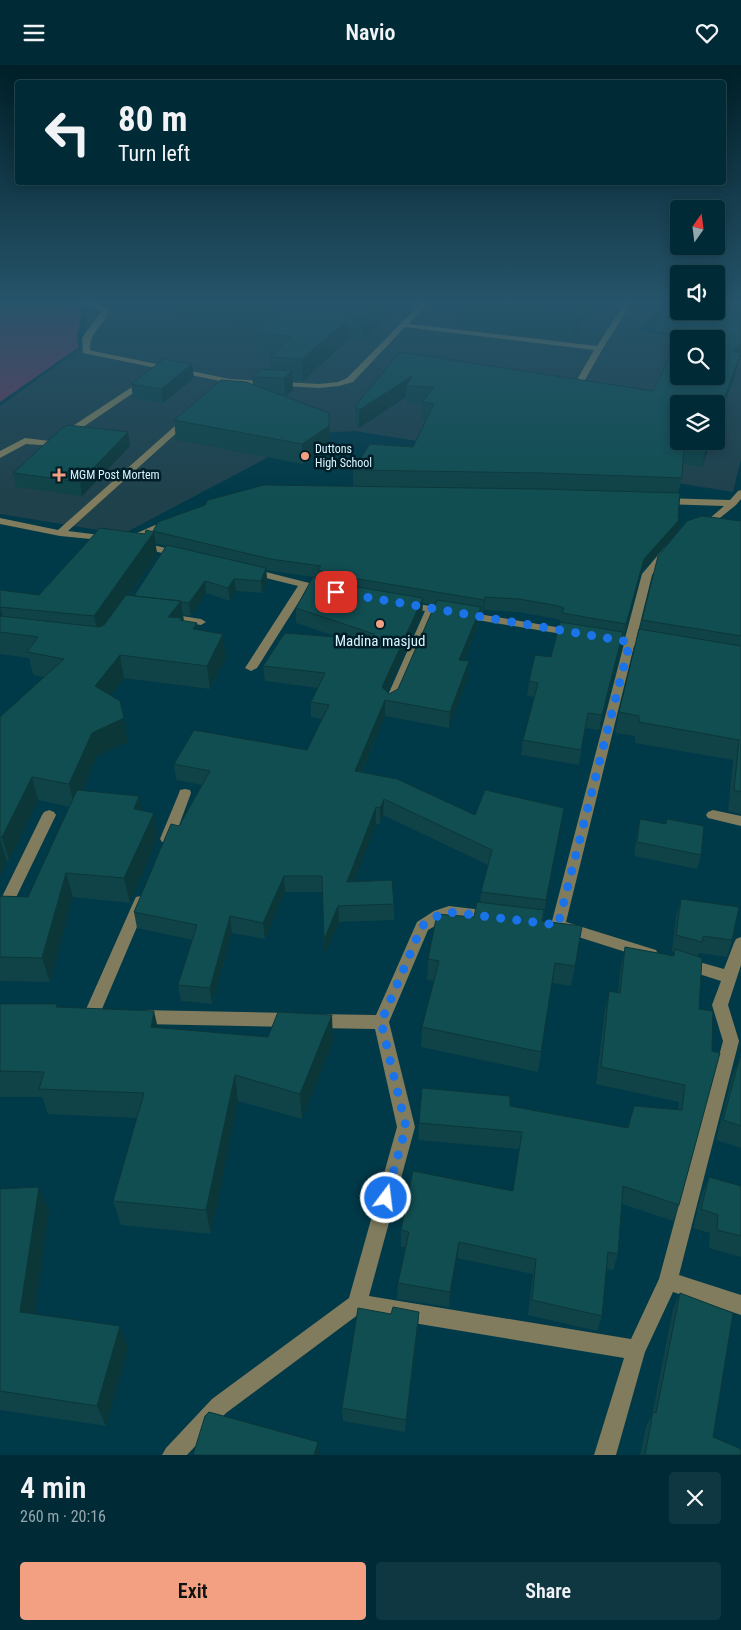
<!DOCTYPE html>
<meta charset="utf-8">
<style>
:root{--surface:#002b36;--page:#0e3742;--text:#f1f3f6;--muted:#95a7ad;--line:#224751;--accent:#f2a081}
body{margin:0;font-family:"Roboto Condensed",sans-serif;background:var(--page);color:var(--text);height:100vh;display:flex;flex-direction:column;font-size:19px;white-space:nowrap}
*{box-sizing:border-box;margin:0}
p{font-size:16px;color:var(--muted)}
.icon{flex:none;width:28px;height:28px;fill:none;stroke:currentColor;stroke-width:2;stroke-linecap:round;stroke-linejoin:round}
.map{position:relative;height:1390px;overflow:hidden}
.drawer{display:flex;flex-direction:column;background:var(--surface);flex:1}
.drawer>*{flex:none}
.hud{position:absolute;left:15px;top:15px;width:711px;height:105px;border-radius:5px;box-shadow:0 2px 12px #0003,0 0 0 1px var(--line);background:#002b36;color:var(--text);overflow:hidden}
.needle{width:32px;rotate:14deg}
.buttons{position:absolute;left:670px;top:135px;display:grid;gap:10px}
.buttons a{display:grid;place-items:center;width:55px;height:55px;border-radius:5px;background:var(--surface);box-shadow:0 2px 12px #0003,0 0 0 1px var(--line);font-size:25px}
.pin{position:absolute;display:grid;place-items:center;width:42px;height:42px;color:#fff;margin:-21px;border-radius:10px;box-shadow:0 2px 8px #0006}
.me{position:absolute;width:55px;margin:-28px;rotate:15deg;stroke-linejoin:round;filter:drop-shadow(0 0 4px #0008)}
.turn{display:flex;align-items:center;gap:18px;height:105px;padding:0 20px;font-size:22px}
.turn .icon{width:65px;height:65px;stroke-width:2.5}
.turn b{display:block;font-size:35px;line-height:42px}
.round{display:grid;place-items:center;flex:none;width:52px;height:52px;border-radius:5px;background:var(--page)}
.overview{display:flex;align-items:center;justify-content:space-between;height:85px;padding:0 20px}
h1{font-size:30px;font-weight:600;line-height:38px}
.button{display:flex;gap:10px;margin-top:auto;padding:10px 20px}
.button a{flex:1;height:58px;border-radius:5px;background:var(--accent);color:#111;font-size:20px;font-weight:600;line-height:58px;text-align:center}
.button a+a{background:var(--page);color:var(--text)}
header{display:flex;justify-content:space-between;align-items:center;height:65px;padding:0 20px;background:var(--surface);font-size:22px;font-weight:600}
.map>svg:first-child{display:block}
</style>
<header><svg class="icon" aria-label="menu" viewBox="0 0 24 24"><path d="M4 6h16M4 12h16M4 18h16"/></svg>Navio<svg class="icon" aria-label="heart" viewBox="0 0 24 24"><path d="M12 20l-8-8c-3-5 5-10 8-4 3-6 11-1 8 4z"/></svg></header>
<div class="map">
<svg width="741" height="1390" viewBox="0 0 741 1390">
<rect width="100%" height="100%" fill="#003948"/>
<path fill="#1f414c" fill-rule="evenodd" d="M71,236h594l-25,30 44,8h-5v37h37l25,-28v111l-8,33 -378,-61 -41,2 -191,101 -123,-20v-108l82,-59 5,-33zM679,339h37v37h-37z"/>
<path fill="#6d395c" d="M0,236h67l15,12 -5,24 2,10 -79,55z"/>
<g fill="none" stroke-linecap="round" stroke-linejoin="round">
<path fill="#807c5d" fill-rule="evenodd" d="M79,236h10l20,9c-5,18 -19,19 -19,40l3,1 137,28 89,5 19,-2 9,-4 76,-77h7l-21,23 188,22 29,-45h7l-30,47 -22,39 -4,2 -4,-2 21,-37 -189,-23 -52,55 -14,4 -20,2 -89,-5 -147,-30 -1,-15 20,-27z
M141,316l7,2 -93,63 -29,-2 -26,14v-7l25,-13 25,3z
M185,352l7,2 -124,112 40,5 5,3 -2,2 -51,-5 -60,-12v-6l58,12z
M741,425v9l-5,6 -31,25 -3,-1v-4l22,-19 -62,-2 -5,-3 5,-3 68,2 8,-9z
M169,454l3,1v4l-41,17 -3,1 -5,-3z
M140,477l43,10 1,2 -5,3 -42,-10v-4z
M667,482l5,3 -20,25 -16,65 21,4 2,2 -6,3 -19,-3 -68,276 90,28 2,4 -2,4 -5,2 -98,-31 -2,-4 73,-281 -22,-4 -1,-2 5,-3 19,3 17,-64 22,-26z
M250,503l79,20 1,2 -5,3 -18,-4 -50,79 -6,3 -6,-3 53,-82 -52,-13v-4z
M406,537l168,28 5,3 -5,3 -139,-23 -39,91 -6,4 -6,-4 41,-93 -23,-4 -1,-2 1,-2z
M169,549l32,5 5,3 -5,3 -36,-6 -1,-2 1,-2z
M185,724l5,1 1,3 -17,46 -2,3h-10l-2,-3 19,-46 1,-3z
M49,745l5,2 2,3 -49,101 -2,4 -5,2v-21l42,-86 2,-3z
M713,745l28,6v10l-33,-8 -2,-3 2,-3z
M141,831l5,1 2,4 -49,115 -2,5 -6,2 -6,-2 -2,-5 51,-115 2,-4z
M449,841l42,5 5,2 2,4 -2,4 -5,2 -42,-5 -21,12 -39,92 26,105 -46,169 262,43 28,-60 64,-238 -11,-36 9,-24 -41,-13 -3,-4 3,-4 5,-2 39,11 10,-26 2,-4 5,-2v28l-13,40 11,36 -60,234 62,20v20l-68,-23 -28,60 -29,103h-22l30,-97 -265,-44 -133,99 -39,42h-25l4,-7 46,-49 137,-101 48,-171 -22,-98 -60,-1 -6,-2 -2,-5 2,-5 6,-2 61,1 41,-93 17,-11z
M140,945l150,3 6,2 2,5 -2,5 -6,2 -150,-3 -6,-2 -2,-5 2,-5z"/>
</g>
<path fill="#0f4347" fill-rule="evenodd" d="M129,236h272l-39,40 -13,-2 -46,42h-11l1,9 -7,7 44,50 -27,17 -127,-24 -2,-20 79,-35 -1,-8 19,-8 -1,-12 2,-2 -14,-2 -1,-21 2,-3 -28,-4v-2h-2v-2l-94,-14 -1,-5z
M596,236l-24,39 -114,-16 2,-22z
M670,236h9l62,55 -1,1 -3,12 -35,98 -20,-3v14l-4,15v38l-37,41 -17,65h-2l-1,10 -22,83 -14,-2 -6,37 -58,-10 2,-15 11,-43 -7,-1 2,-15 22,-24 10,-36 -4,-2 -39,-7 -34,-2 -1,3h-3l-1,9 -15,38 5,1 -1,16 -19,51 -64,-12 -23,56 113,43 89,-7 -21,113 32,45 -4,20 -19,-3 -14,89 -117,-25 1,-20 12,-46 -7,-1 1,-21 46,-42 6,-14 1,-11 7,-27 -105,-50 -3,9h-4l-22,57 40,23v16l-55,2 -15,34 -1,-64h-38l-20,47 -33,-6 -20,71 -31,-3 -3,-16 15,-45 -56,-12 -3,-16 68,-127 -26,-5 -2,-16 133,-14 15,-31 -11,-2v-15l7,-14 -53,-7 -2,-15 75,-29 -42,-14v-15l17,-31 -47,-7 1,11 -5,12 -26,-2 -6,10 -24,-8 -15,23 -8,-1 1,6 13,2 1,7 25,4 3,23 -16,32 -86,-11 -13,17 17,47 -31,14 -15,34 60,21 16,26 -28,66 -57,-6 -23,85 -50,-1v-85l28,1 42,-90 -32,-7 -29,61h-2l-7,16v-160l44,-40 -11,-2 -4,-17 -29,-4v-64l39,5 106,-61 8,-2v-1l200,-45v-16l60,-23 13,-27 -5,-1 1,-15 -16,-1v-6l-47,31 -4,-4v-18l45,-54 253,39 27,-55 -25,-5 3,-16 12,-11zM155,478l11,3 -32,50h-5l28,-42zM423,538l12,2 -37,84 -9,5 -2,-2 35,-79z
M194,313l-31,25 -30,-5 -2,-14z
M128,367l2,14 -48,50 -66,-9 -3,-14z
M741,456v293l-13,-3 5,-51 -98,-17v-7l-20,-3 4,-21 23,-92z
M640,754l25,5 2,-5 34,36 -4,14 -63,-13 3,-23z
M681,834l51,41 -5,17 -28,-4 -1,3 -19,249 -6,16 -51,-17 -4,50 -5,16 -7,-1 -4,47 -5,15 -69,-16 5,-41 -76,-16 -8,49 -52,-8 1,-16 7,-36h-4v-17l112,-39 6,-42 -101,-9 1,-17 91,-17 118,22 6,-22 44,4 1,-8 -83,-18 9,-75 4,-18 9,1 3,-27 4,-18 48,9 1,-4 -2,-1 4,-35z
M0,939l58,3 100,21 110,9 65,4 -31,78 -64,-18 -27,133 -90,-9 -8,-24 24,-83 -89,-4 -6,-17h-42z
M740,992h1v91l-25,-8 16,-63z
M709,1112l32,9v71l-32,-9 1,-15 -17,-5 8,-32z
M0,1124l49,22 -15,103 94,34 -22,78 -106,-16z
M680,1228l33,144 28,18h-101l6,-28 6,-12 21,-106z
M418,1261l-13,106 -62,-11 -1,-13z"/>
<path fill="#0c3739" d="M380,236h21l-39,40v-22z
M585,236h11l-24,39 3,-23z
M349,253v21l-46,42 -1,-22z
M741,278v13l-1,1 -3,12 -21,58v-7l17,-68z
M192,299l2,14 -31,25 -2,-14z
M292,306l1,19 -8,7 -1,-19z
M412,311l-6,10v11l-47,31v-18z
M329,348l1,34 -27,17 -1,-20z
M128,367l2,14 -48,50 -2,-14z
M708,376h3l-9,26 4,-18z
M680,454l-2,12 -37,41 -17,65 2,-13 18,-65z
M154,467l3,22 -58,85 -5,-23z
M266,503l1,13 -5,12 -1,-12z
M234,514l2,12 -6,10 -2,-13z
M205,516l1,12 -15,23 -2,-13z
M485,532l-1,13 -1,3 1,-13z
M423,533l-1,15 -40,90v-16z
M181,536l3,23 -16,-7z
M0,542l6,23 -6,2z
M481,542l-2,15 -21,53 1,-15z
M197,558l3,23 -7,-17z
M623,567l-2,15 -22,83 3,-15z
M223,569l3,23 -16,32 -3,-23z
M120,590l4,23 -24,32 -5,-24z
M469,596l-1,16 -19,51 1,-16z
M385,635v16l-30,71v-16z
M124,653l4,24 -31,14 -22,52 -6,-24 23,-51z
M32,712l6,23 -29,61 -7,-24z
M139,731l5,24 -10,-11z
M384,734l-1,16 -3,9v-16z
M376,742v17l-28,74 -1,-16z
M564,743l-3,16 -17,92 2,-16z
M154,748l4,24 -28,66 -6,-25z
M0,774l7,22 -7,16z
M66,808l7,24 -23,85 -8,-24z
M284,811l1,16 -20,47 -2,-16z
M338,841l1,16 -15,34v-16z
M230,851l2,17 -20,71 -2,-16z
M154,946l6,26 -9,-10z
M332,950l1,26 -31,78 -2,-25z
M235,1010l3,26 -27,133 -5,-24z
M39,1122l10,24 -17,123 -12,-22z
M459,1177l-2,16 -8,49 1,-15z
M419,1247l-1,14 -13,106 1,-12z
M120,1261l8,22 -22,78 -9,-20z
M318,1377l1,13h-5z"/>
<path fill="#114e52" stroke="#0c3739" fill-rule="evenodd" d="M228,236h152l-18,18 -13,-1 -47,41 -32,-2 22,-20 -35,-5 23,-21 -51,-7 2,-2z
M460,236h125l-10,16 -115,-15z
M673,236h6v10h37v-10h25v42l-8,9 8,1 -25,67v-16h-37v37h29l-2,8 -22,-4 -2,33 -140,-5 -189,-3 17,-26 43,3 21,-43 -12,-2 12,-15 -28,-1 6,-10 -53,34 -4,-4 45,-54 253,39 34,-70 -29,-6zM679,274h37v37h-37z
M164,294l28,5 -31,25 -30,-5z
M261,304l31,2 -8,7 -32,-1z
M221,315l25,2 83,31v13l-27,18 -128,-24z
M68,360l60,7 -48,50 -67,-9 48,-44z
M264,420l277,4 139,4 -2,26h2l-36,40 -18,65 -64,-11 2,-5 -5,-2 -40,-7 -34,-2 -1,3 -132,-22 -34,-8 3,-4 -51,-7 -117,-28 5,-9 47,-17 3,-5z
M702,451l39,5v115l-99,-16 16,-64 29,-35z
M100,463l45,6 1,-4 8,2 -60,84 -94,-9v-17l39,5z
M167,480l99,23 -5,13 -27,-2 -6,9 -23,-7 -16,22 -8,-1v-1l-47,-5z
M313,512l38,9 72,12 -41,89 7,7 9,-5 39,-89 44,7 -22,53 10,1 -19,51 -65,-12 -30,71 42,8 78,36 10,-25 79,18 -18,92 -65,-8 11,-42 -108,-51 -4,9 -4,-1 -29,75 45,-2 2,24 -56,2 -14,34 -2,-64h-38l-21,47 -33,-7 -20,72 -32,-3 19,-60 -63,-13 37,-88 8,2 31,-55 -36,-7 20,-34 113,20 22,-45 -18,-3 14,-29 -62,-7 22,-33 88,7 1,-6 -78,-26z
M126,530l55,6 -13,16 14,1 -2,2 17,3 -4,6 30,5 -16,32 -87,-11 -25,31 25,15 4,17 -32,15 -23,51 -37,-7 -30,60h-2v-120l64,-58 -37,-7 11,-15 -38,-5v-16l99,11 5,-2z
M560,557l63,10 -21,83 -14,-2 -7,37 -58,-10 15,-57 -9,-2 6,-26 16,2z
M639,564l102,17v146l-7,-2 5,-50 -100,-18v-6l-20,-4z
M77,725l62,6 -5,13 20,4 -30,65 -58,-5 -24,85 -42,-1v-61l28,1z
M640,754l26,5 1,-5 37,7 -3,29 -64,-13z
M681,834l58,8 -7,33 -29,-4 -1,6 -26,-7z
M477,837l67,8 -2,11 40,5 -7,40 -20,-3 -14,89 -119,-25 17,-66 -11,-2 9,-45 37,3z
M625,882l49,9 1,-7 27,9 -3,51 14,2 -1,40 8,2 -41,152 -56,-19 -5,68 -10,-2 -6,64 -70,-16 4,-41 -77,-17 -9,50 -52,-9 11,-51 -8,-2 12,-59 100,20 9,-59 -103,-9 3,-35 88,8v10l118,22 6,-22 48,4 3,-25 -84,-18 8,-76 11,2z
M0,939h57l-1,3 98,4 -3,16 117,10 10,-25 54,3 -32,79 -65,-19 -29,135 -93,-9 31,-108 -105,-4 5,-17 -44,-1z
M740,992h1v69l-18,-6z
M709,1112l32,9v50l-24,-6 1,-15 -17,-6z
M39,1122l-19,125 100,14 -23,80 -97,-15v-202z
M680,1228l53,20 -20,124 28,12v6h-96l8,-43 3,1z
M393,1242l26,5 -13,108 -64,-12 16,-100 33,6z
M209,1347l109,30 -4,13h-121l12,-39z"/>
<linearGradient id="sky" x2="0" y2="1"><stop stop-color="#001f28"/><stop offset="0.55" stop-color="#26546a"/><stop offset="1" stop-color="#26546a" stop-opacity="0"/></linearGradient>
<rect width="741" height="431" fill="url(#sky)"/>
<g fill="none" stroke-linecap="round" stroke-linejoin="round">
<path stroke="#1a73e8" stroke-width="9" stroke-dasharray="0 16.2" d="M336,527l294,50 -72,283 -109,-13 -10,3 -17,11 -41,96 25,105 -20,71"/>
</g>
<g fill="#f2a081" stroke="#001e27" stroke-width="2">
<circle cx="305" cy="391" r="5"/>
<path d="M56.5 402.5h5v5h5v5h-5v5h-5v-5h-5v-5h5z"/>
<circle cx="380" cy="559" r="5"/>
</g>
<g text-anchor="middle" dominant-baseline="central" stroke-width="5" stroke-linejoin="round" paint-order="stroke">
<g font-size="12" fill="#dbf5ff" stroke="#001e27" text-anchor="start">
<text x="315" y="384">Duttons<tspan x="315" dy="14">High School</tspan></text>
<text x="70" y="410">MGM Post Mortem</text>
</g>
<g font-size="15" fill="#dbf5ff" stroke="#001e27">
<text x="380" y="576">Madina masjud</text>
</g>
</g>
</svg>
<div class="buttons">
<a><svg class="needle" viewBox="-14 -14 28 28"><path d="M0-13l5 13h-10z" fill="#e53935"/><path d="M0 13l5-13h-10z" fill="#95a7ad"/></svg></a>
<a><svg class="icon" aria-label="sound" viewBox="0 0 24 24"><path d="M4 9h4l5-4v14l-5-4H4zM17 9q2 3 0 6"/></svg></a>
<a><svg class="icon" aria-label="search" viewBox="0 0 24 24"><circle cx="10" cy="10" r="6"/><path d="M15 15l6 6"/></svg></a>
<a><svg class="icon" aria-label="layers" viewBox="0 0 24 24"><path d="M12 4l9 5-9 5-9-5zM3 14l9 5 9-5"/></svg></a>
</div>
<div class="pin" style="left:336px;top:527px;background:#d93025"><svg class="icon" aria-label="arrive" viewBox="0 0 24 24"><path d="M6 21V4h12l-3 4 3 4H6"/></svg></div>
<svg class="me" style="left:386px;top:1133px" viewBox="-20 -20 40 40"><circle r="17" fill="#1a73e8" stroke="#fff" stroke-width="3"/><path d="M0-11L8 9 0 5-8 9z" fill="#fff"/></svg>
<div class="hud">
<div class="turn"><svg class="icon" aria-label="left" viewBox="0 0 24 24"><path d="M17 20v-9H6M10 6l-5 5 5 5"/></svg><div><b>80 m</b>Turn left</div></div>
</div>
</div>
<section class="drawer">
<div class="overview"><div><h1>4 min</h1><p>260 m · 20:16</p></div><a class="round"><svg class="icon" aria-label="close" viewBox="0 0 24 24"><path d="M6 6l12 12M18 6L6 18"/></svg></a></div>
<div class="button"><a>Exit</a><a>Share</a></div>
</section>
